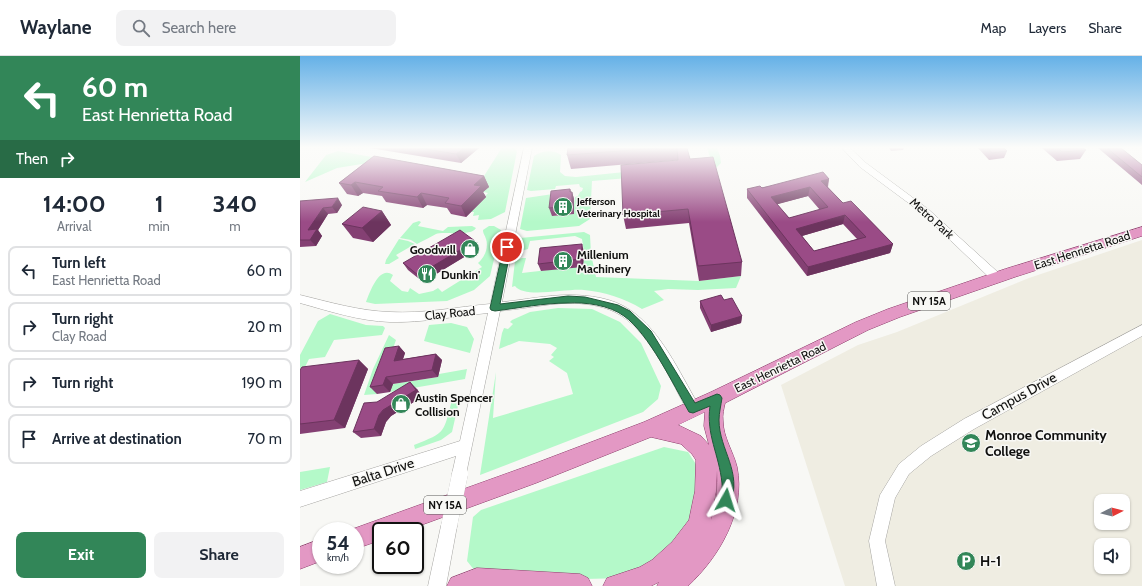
<!DOCTYPE html>
<style>
:root{--surface:#fff;--page:#f2f2f3;--text:#1f2937;--muted:#747a83;--line:#e0e1e3;--accent:#328658}
body{margin:0;font-family:Cabin,sans-serif;background:var(--page);color:var(--text);height:100vh;display:flex;flex-direction:column;font-size:15px;white-space:nowrap}
*{box-sizing:border-box;margin:0}
p{font-size:13px;color:var(--muted)}
.icon{flex:none;width:22px;height:22px;fill:none;stroke:currentColor;stroke-width:2;stroke-linecap:round;stroke-linejoin:round}
.map{position:relative;flex:1;overflow:hidden}
.details{display:flex;flex-direction:column;background:var(--surface);width:300px}
.details>*{flex:none}
.banner{background:#328658;color:#fff;overflow:hidden}
.needle{width:26px;rotate:84deg}
.buttons{position:absolute;left:794px;top:438px;display:grid;gap:8px}
.buttons a{display:grid;place-items:center;width:36px;height:36px;border-radius:8px;background:var(--surface);box-shadow:0 1px 3px #0004;font-size:20px}
.speed{position:absolute;left:12px;top:466px;display:flex;gap:8px;font-size:20px;font-weight:700;text-align:center}
.speed>*{display:grid;place-content:center;width:52px;height:52px;border-radius:50%;background:var(--surface);box-shadow:0 1px 3px #0004;line-height:1}
.speed small{font-size:10px;font-weight:400}
.speed .limit{border:2px solid #111;border-radius:6px;background:#fff;color:#111}
.pin{position:absolute;display:grid;place-items:center;width:34px;height:34px;color:#fff;margin:-17px;border:2px solid #fff;border-radius:50%;box-shadow:0 1px 4px #0007}
.me{position:absolute;width:44px;margin:-22px;rotate:6deg;stroke-linejoin:round;filter:drop-shadow(0 0 3px #0008)}
.turn{display:flex;align-items:center;gap:14px;height:84px;padding:0 16px;font-size:18px}
.turn .icon{width:52px;height:52px;stroke-width:2.5}
.turn b{display:block;font-size:28px;line-height:34px}
.then{display:flex;align-items:center;height:38px;padding:0 16px;background:#0003;gap:8px;font-size:15px}
.eta{display:flex;justify-content:space-evenly;align-items:center;height:68px;text-align:center}
.eta b{font-size:24px;font-weight:700;line-height:28px}
.primary-button{display:flex;gap:8px;margin-top:auto;padding:8px 16px}
.primary-button a{flex:1;height:46px;border-radius:8px;background:var(--accent);color:#fff;font-size:16px;font-weight:700;line-height:46px;text-align:center}
.primary-button a+a{background:var(--page);color:var(--text)}
ul{padding:0;list-style:none}
li{display:flex;align-items:center;gap:12px;height:50px;margin:0 8px 6px;padding:0 8px;border:2px solid var(--line);border-radius:8px}
li div{flex:1}
li b{display:block;font-size:15px}
li em{font-style:normal}
header{display:flex;align-items:center;gap:24px;box-sizing:border-box;height:56px;padding:0 20px;background:var(--surface);border-bottom:1px solid var(--line)}
header strong{font-size:19px}
nav{display:flex;gap:22px;margin-inline-start:auto;font-size:14px}
.search{width:280px;height:36px;background:var(--page);display:flex;align-items:center;gap:10px;box-sizing:border-box;padding:0 14px;border-radius:8px;color:var(--muted);font-size:15px}
main{display:flex;flex:1;min-height:0}
.map>svg:first-child{display:block}
</style>
<header>
<strong>Waylane</strong>
<div class="search"><svg class="icon" aria-label="search" viewBox="0 0 24 24"><circle cx="10" cy="10" r="6"/><path d="M15 15l6 6"/></svg>Search here</div>
<nav><a>Map</a><a>Layers</a><a>Share</a></nav>
</header>
<main>
<section class="details">
<div class="banner">
<div class="turn"><svg class="icon" aria-label="left" viewBox="0 0 24 24"><path d="M17 20v-9H6M10 6l-5 5 5 5"/></svg><div><b>60 m</b>East Henrietta Road</div></div>
<div class="then">Then<svg class="icon" aria-label="right" viewBox="0 0 24 24"><path d="M7 20v-9h11M14 6l5 5-5 5"/></svg></div>
</div>
<div class="eta">
<div><b>14:00</b><p>Arrival</p></div>
<div><b>1</b><p>min</p></div>
<div><b>340</b><p>m</p></div>
</div>
<ul>
<li><svg class="icon" aria-label="left" viewBox="0 0 24 24"><path d="M17 20v-9H6M10 6l-5 5 5 5"/></svg><div><b>Turn left</b><p>East Henrietta Road</p></div><em>60 m</em></li>
<li><svg class="icon" aria-label="right" viewBox="0 0 24 24"><path d="M7 20v-9h11M14 6l5 5-5 5"/></svg><div><b>Turn right</b><p>Clay Road</p></div><em>20 m</em></li>
<li><svg class="icon" aria-label="right" viewBox="0 0 24 24"><path d="M7 20v-9h11M14 6l5 5-5 5"/></svg><div><b>Turn right</b></div><em>190 m</em></li>
<li><svg class="icon" aria-label="arrive" viewBox="0 0 24 24"><path d="M6 21V4h12l-3 4 3 4H6"/></svg><div><b>Arrive at destination</b></div><em>70 m</em></li>
</ul>
<div class="primary-button"><a>Exit</a><a>Share</a></div>
</section>
<div class="map">
<svg width="842" height="530" viewBox="0 0 842 530">
<rect width="100%" height="100%" fill="#f8f8f5"/>
<path fill="#efede2" fill-rule="evenodd" d="M842,184v346h-297l-64,-201 77,-40 39,-13 132,-54zM801,445h22v22h-22zM801,489h22v22h-22z"/>
<path fill="#b4f9c9" d="M197,92h17l3,3 -12,61 -14,7 -13,1 1,-5 -6,1 1,-4h-3l17,-19 -126,-29 -25,4 -32,14 21,-27 12,-4 142,25h4l17,-27z
M407,92h10l3,8 1,7 -8,8 -121,10 -2,38 -11,7 -52,5 -7,-2 6,-31 27,-4 -1,22 21,-2 2,-17 3,-1 2,-4 2,-1 1,-3 -3,-1 -1,-3 -23,2 -1,3 -24,2 -4,-1 7,-34c7,-5 19,-7 27,-1l-1,17 5,4 11,1 136,-14z
M119,165l2,1 -3,4 25,5 5,-4 24,-1 4,2c-5,9 -33,3 -40,6 -5,3 -12,6 -19,10l-6,-4 -11,-2 13,-15z
M189,170h5l7,4 -11,46 -16,14 -27,11 -72,3 -9,-2c4,-10 13,-37 27,-27l-3,6 12,10 6,1 2,-4 9,6 14,-3 5,-3 4,4 40,-25 -4,-4c6,-5 11,-15 8,-24 -1,-4 -3,-5 -3,-9z
M284,176l6,3 1,19 5,23 103,4 42,-5 -5,12 -38,2 -30,-1 -14,2 10,9 -22,9c-18,-11 -37,-17 -58,-19 -16,-2 -60,9 -69,-4l-3,1 3,-26 7,-3h4l-4,15 61,-7 1,-14 -2,-13 -7,-3 -45,5 -2,8 -7,2 -6,-1 2,-10 3,-2z
M99,183l9,2 7,3 -19,11 3,3 -10,6h-4l1,-4z
M258,252l34,1 28,13 21,21 20,43 -3,13 -15,13 -163,63 16,-103 -3,46 80,-24 -6,-21 -18,-12 5,-4 -3,-2 6,-7 -7,-4 -31,-3 -20,8 3,-16 2,-5 4,1 5,-5 -3,-2 2,-2 18,-8z
M30,258l36,11 17,1 2,2 -3,7 -48,5 -9,17 -16,2 -9,18v-22l18,-34z
M151,267l16,4 7,12 -4,14 -46,-12 5,-16z
M89,279l7,5 -19,54 -13,1 9,-26z
M167,313l-2,10 -75,13 3,-8 45,-7 1,-3z
M160,341l-8,35 -11,8 -26,9 -1,-4c33,-13 29,-12 38,-45z
M364,391l24,5 11,17 -6,47 -25,36 -41,26 -43,1 -109,-8 -8,-10 6,-44 8,-7z
M30,411l-3,15 -27,8v-18z"/>
<g fill="none" stroke-linecap="round" stroke-linejoin="round">
<defs>
<path id="minor" d="M224,92h8l-30,154c21,-2 45,-7 67,-7 20,0 44,3 61,15 32,22 49,62 68,94l2,4 -2,4 -5,2 -5,-2c-17,-31 -39,-83 -73,-100 -14,-7 -33,-9 -48,-9 -22,1 -45,6 -67,8l-35,168 -5,2 -5,-2 -3,-5 4,-18 -156,51v-16l160,-50 28,-128c-32,3 -66,10 -98,9 -31,-1 -61,-11 -90,-19v-8c29,7 59,16 90,17 33,2 67,-5 100,-8z
M542,92h8l16,15 62,46 73,66 2,3 -2,3h-8l-71,-68 -62,-46z
M842,269v11l-168,93 -43,27 -22,18 -14,24 -10,43 10,45h-18l-8,-45 11,-46 19,-31 22,-18 43,-27z
M149,462l6,2 2,6 -11,60h-18l13,-60 2,-6z"/>
<path id="major" d="M842,171v9l-127,41 -115,40 -32,13 -143,73c-1,5 -3,12 -2,18 0,16 10,30 14,46 9,45 -18,90 -49,119h-31l2,-4 -8,4h-48l4,-8 33,-11 12,-7 20,-18 17,-22 6,-29 1,-31 -4,-6 -11,-10 -30,-7 -115,46 -131,48h-24v9l-26,9v-18h-8l189,-68 108,-41 67,-30 145,-70 32,-13 117,-40zM405,356l-1,14 5,19 -8,-9 -23,-11zM417,414c1,17 0,34 -6,50l5,-29z
M21,483v22l-21,8v-22z
M177,512l103,6 8,4 4,8h-145l4,-8z"/>
</defs>
<use href="#minor" stroke="#a6a5a2" stroke-width="1"/>
<use href="#major" stroke="#8d3c6b" stroke-width="1"/>
<use href="#minor" fill="#fff" fill-rule="evenodd"/>
<use href="#major" fill="#e398c4" fill-rule="evenodd"/>
<defs>
<path id="minor-bridge" d="M149,470l11,-52"/>
</defs>
<use href="#minor-bridge" stroke="#a6a5a2" stroke-width="16" stroke-linecap="butt"/>
<use href="#minor-bridge" stroke="#fff" stroke-width="16"/>
</g>
<path fill="#844073" fill-rule="evenodd" d="M70,92h109l-18,15z
M268,92h119l3,11 52,103 -1,14 -42,5 -10,-58 -63,6 -3,-14 54,-55 -106,9 -4,-14z
M589,92h15l-1,2 -12,1z
M678,92h26l3,3 -3,7 -15,2z
M742,92h41l3,2 -6,9 -23,2z
M798,92h23l21,17v20z
M74,100l110,20 5,11 -6,5 3,5 -20,20 -15,-3 -4,-6 -20,-3 -4,3 -37,-6 -4,-6 -19,-3 -5,3 -11,-2 -8,-11z
M529,123l-1,8 15,16 50,41 -3,9 -83,23 -60,-78v-9zM508,140l12,14 -31,8 -12,-14zM543,168l14,15 -43,12 -12,-15z
M270,133l1,3h1l2,7v15l-22,2 -3,-8z
M0,145l42,4 -5,8 -9,1 -10,16 4,6 -6,10 -16,1z
M82,155l9,14 -18,17 -20,-4 -11,-14z
M179,192l-56,34 -15,-12 -5,-7z
M284,196l-1,15 -42,4 -3,-7z
M424,244l18,16 -1,7 -30,9 -11,-24v-7z
M99,290l6,7 -2,6 33,-5 6,6 -4,17 -45,7 -3,8 -13,2 -7,-7z
M59,304l9,9 -23,59 -45,6v-64z
M117,333l5,8 -31,19 -5,6 -5,14 -20,2 -8,-6 24,-30z"/>
<path fill="#6c345e" d="M164,92h15l-18,15 -5,-9z
M184,120l5,11 -6,5 3,5 -20,20 -5,-11 13,-21z
M529,123l-2,8 -6,-6z
M55,126l8,11 -5,3 -7,-11z
M510,131l-2,9 -37,10v-9z
M270,133l2,7v-4l2,7v15l-2,-8z
M121,137l6,12 -4,3 -6,-11z
M38,142l4,7 -5,8 -5,-6z
M23,152l5,6 -10,16 4,6 -6,10 -6,-6 -2,-10z
M82,155l9,14 -18,17 -11,-14z
M545,159l-2,9 -48,14 1,-9z
M175,185l4,7 -56,34 -5,-7z
M282,188l2,8 -1,15 -2,-8z
M593,188l-3,9 -83,23 1,-9z
M442,260l-1,7 -30,9v-7z
M99,290l6,7 -5,15 -6,-7z
M136,298l6,6 -4,17 -6,-7z
M59,304l9,9 -23,59 -11,-8z
M86,321l7,7 -3,8 -7,-7z
M110,326l7,7 5,8 -31,19 -5,6 -5,14 -7,-7 5,-14z"/>
<path fill="#9a4b86" stroke="#6c345e" fill-rule="evenodd" d="M120,92h44l-8,6z
M268,92h91l-92,7z
M377,92h10l3,11 23,-2 29,105 -44,4 -10,-57 -65,6 -2,-50 57,-5z
M688,92h16l3,3 -15,2z
M758,92h25l3,2 -24,2z
M807,92h14l21,17v12z
M74,100l110,20 -10,9 7,1 -20,20 -16,-3 4,-5 -28,-5 -4,4 -39,-6 5,-4 -28,-5 -4,3 -12,-2z
M523,116l6,7 -8,2 22,22 8,-2 42,43 -85,23 -61,-78 13,-3 2,2zM510,131l18,20 -39,11 -18,-21zM545,159l21,22 -52,14 -18,-22z
M270,133v3h2v14l-23,2 2,-17z
M38,142l-6,9 -9,1 -15,22 9,-1 -7,11h-10v-39z
M63,151l19,4 -20,17 -20,-4z
M160,174l15,11 -57,34 -15,-12z
M282,188l-1,15 -43,5 2,-16z
M421,239l3,5 8,-2 10,18 -31,9 -11,-24z
M99,290l-5,15 42,-7 -4,16 -46,7 -3,8 -13,2 15,-39z
M59,304l-25,60 -34,4v-54l2,-3z
M110,326l6,8 -33,20 -4,5 -5,14 -21,3 11,-29 13,-1z"/>
<linearGradient id="sky" x2="0" y2="1"><stop stop-color="#65b1e7"/><stop offset="0.55" stop-color="#fcfcfa"/><stop offset="1" stop-color="#fcfcfa" stop-opacity="0"/></linearGradient>
<rect width="842" height="166" fill="url(#sky)"/>
<path fill="#328658" stroke="#205739" d="M204,189h3l4,2 -11,57 68,-8 17,1 33,8 12,6 21,20 44,72 22,-9 3,1 2,3c-1,7 -3,15 -3,22 0,30 24,52 11,84l-4,2 -4,-2c-3,-7 1,-14 0,-21 -3,-29 -16,-48 -12,-77l-17,7 -4,-1c-16,-28 -40,-78 -65,-96 -15,-11 -39,-14 -56,-13 -24,0 -49,5 -73,8l-4,-1 -1,-2z"/>
<defs>
<symbol id="building-disc" viewBox="-11 -11 22 22"><circle r="9.5" fill="#328658" stroke="#f8f8f5"/><path d="M-4-6H4V6H1V3H-1V6H-4ZM-2.5-4.3h1.7v1.8h-1.7ZM.8-4.3h1.7v1.8H.8ZM-2.5-1h1.7V.8h-1.7ZM.8-1h1.7V.8H.8Z" fill="#fff"/></symbol>
<symbol id="shop-disc" viewBox="-11 -11 22 22"><circle r="9.5" fill="#328658" stroke="#f8f8f5"/><path d="M-5-2.5h2.3a2.7 3.5 0 0 1 5.4 0H5L5.5 6h-11ZM-1.5-2.5h3a1.5 2.3 0 0 0-3 0Z" fill="#fff"/></symbol>
<symbol id="restaurant-disc" viewBox="-11 -11 22 22"><circle r="9.5" fill="#328658" stroke="#f8f8f5"/><path d="M-5-6h1v4h1v-4h1v4h1v-4h1v5L-1.5 .5V6h-2V.5L-5-1ZM5-6V6H3V1.5H1.5Q1.5-4 5-6Z" fill="#fff"/></symbol>
<symbol id="university-disc" viewBox="-11 -11 22 22"><circle r="9.5" fill="#328658" stroke="#f8f8f5"/><path d="M0-5L7-2L0 1L-7-2ZM-4 1L0 2.5L4 1V4Q0 6-4 4Z" fill="#fff"/></symbol>
<symbol id="parking-disc" viewBox="-11 -11 22 22"><circle r="9.5" fill="#328658" stroke="#f8f8f5"/><path d="M-3.5-5.5H1a3.5 3.5 0 0 1 0 7H-1V5.5H-3.5ZM-1-3.4V-.6H.8a1.4 1.4 0 0 0 0-2.8Z" fill="#fff"/></symbol>
</defs>
<g fill-rule="evenodd">
<use href="#building-disc" x="252" y="140" width="22" height="22"/>
<use href="#shop-disc" x="159" y="182" width="22" height="22"/>
<use href="#building-disc" x="252" y="194" width="22" height="22"/>
<use href="#restaurant-disc" x="116" y="207" width="22" height="22"/>
<use href="#shop-disc" x="90" y="337" width="22" height="22"/>
<use href="#university-disc" x="660" y="376" width="22" height="22"/>
<use href="#parking-disc" x="655" y="494" width="22" height="22"/>
</g>
<g text-anchor="middle" dominant-baseline="central" stroke-width="3" stroke-linejoin="round" paint-order="stroke">
<g font-size="10" font-weight="bold" fill="#10100f" stroke="#f8f8f5" text-anchor="start">
<text x="277" y="145">Jefferson<tspan x="277" dy="12">Veterinary Hospital</tspan></text>
</g>
<g fill="#f8f8f5" stroke="#565654" stroke-width="1">
<rect x="608" y="236" width="42" height="18" rx="3"/>
<rect x="124" y="440" width="42" height="18" rx="3"/>
</g>
<g font-size="11" font-weight="bold" fill="#10100f">
<text x="629" y="245">NY 15A</text>
<text x="145" y="449">NY 15A</text>
</g>
<g font-size="12" fill="#10100f" stroke="#f8f8f5">
<text transform="translate(632 162) rotate(42)">Metro Park</text>
<text transform="translate(782 194) rotate(-18)">East Henrietta Road</text>
<text transform="translate(150 257) rotate(-6)">Clay Road</text>
<text transform="translate(480 311) rotate(-26)">East Henrietta Road</text>
</g>
<g font-size="12" font-weight="bold" fill="#10100f" stroke="#f8f8f5" text-anchor="start">
<text x="156" y="193" text-anchor="end">Goodwill</text>
<text x="277" y="198">Millenium<tspan x="277" dy="14">Machinery</tspan></text>
<text x="141" y="218">Dunkin'</text>
<text x="115" y="341">Austin Spencer<tspan x="115" dy="14">Collision</tspan></text>
</g>
<g font-size="14" fill="#10100f" stroke="#f8f8f5">
<text transform="translate(719 340) rotate(-29)">Campus Drive</text>
<text transform="translate(83 416) rotate(-18)">Balta Drive</text>
</g>
<g font-size="14" font-weight="bold" fill="#10100f" stroke="#f8f8f5" text-anchor="start">
<text x="685" y="379">Monroe Community<tspan x="685" dy="16">College</tspan></text>
<text x="680" y="505">H-1</text>
</g>
</g>
</svg>
<div class="buttons">
<a><svg class="needle" viewBox="-14 -14 28 28"><path d="M0-13l5 13h-10z" fill="#e53935"/><path d="M0 13l5-13h-10z" fill="#747a83"/></svg></a>
<a><svg class="icon" aria-label="sound" viewBox="0 0 24 24"><path d="M4 9h4l5-4v14l-5-4H4zM17 9q2 3 0 6"/></svg></a>
</div>
<div class="speed"><div>54<small>km/h</small></div><div class="limit">60</div></div>
<div class="pin" style="left:207px;top:191px;background:#d93025"><svg class="icon" aria-label="arrive" viewBox="0 0 24 24"><path d="M6 21V4h12l-3 4 3 4H6"/></svg></div>
<svg class="me" style="left:426px;top:444px" viewBox="-20 -20 40 40"><path d="M0-17L14 15 0 8-14 15z" fill="#328658" stroke="#fff" stroke-width="4"/></svg>
</div>
</main>
